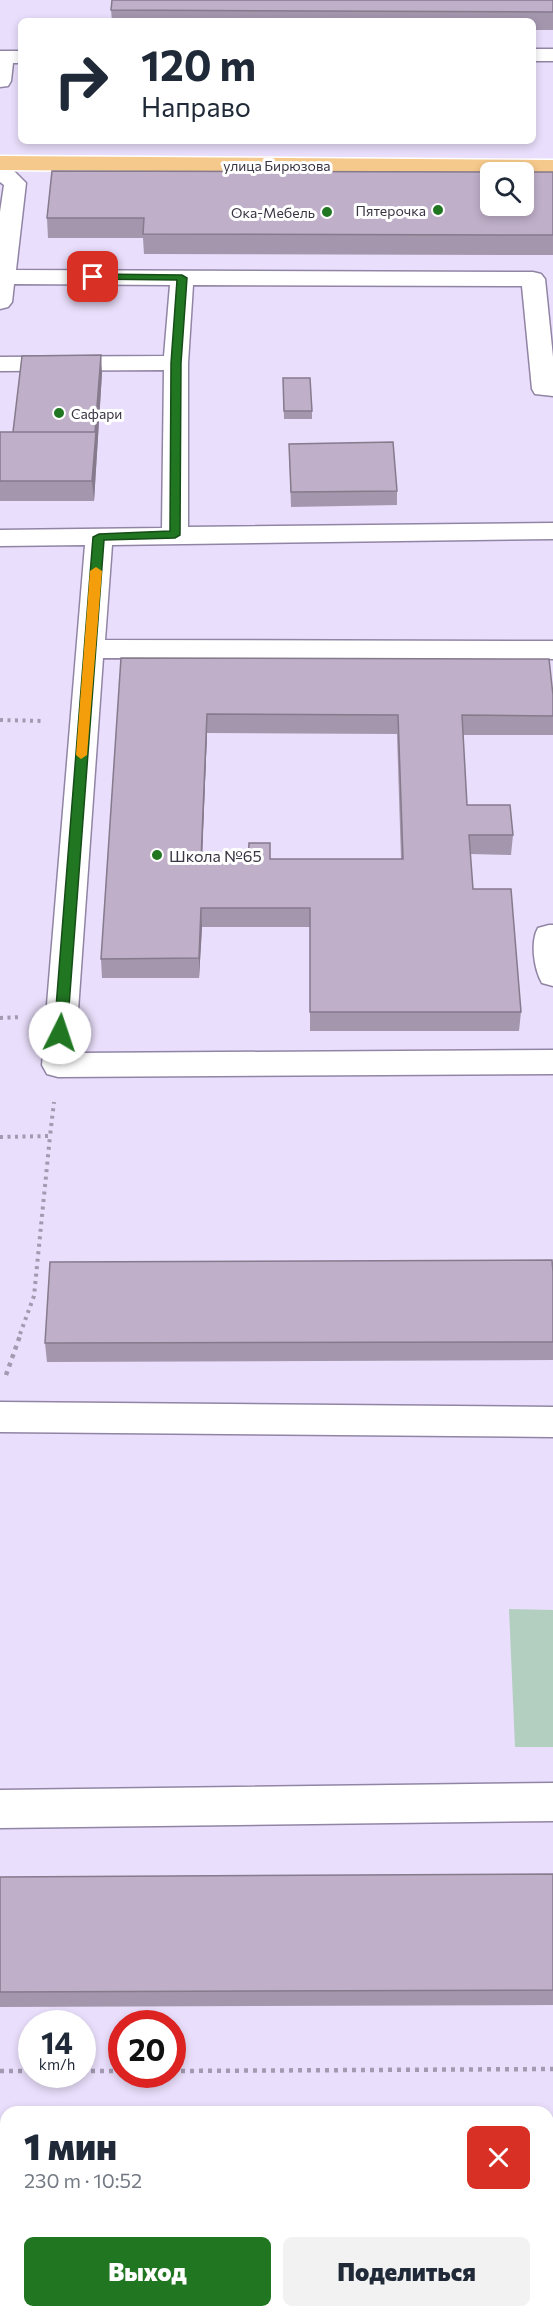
<!DOCTYPE html>
<html lang="ru">
<meta charset="utf-8">
<style>
:root{--surface:#fff;--page:#f2f2f3;--text:#1f2937;--muted:#747a83;--accent:#217622}
body{margin:0;font-family:Commissioner,sans-serif;background:var(--page);color:var(--text);height:100vh;display:flex;flex-direction:column;font-size:22px;white-space:nowrap}
*{box-sizing:border-box;margin:0}
p{font-size:20px;color:var(--muted)}
.icon{flex:none;width:33px;height:33px;fill:none;stroke:currentColor;stroke-width:2;stroke-linecap:round;stroke-linejoin:round}
.map{position:relative;flex:1;overflow:hidden}
.panel{position:absolute;left:0px;top:2106px;width:554px;height:212px;display:flex;flex-direction:column;background:var(--surface);border-radius:18px 18px 0 0;box-shadow:0 3px 9px #0003}
.panel>*{flex:none}
.hud{position:absolute;left:18px;top:18px;width:518px;height:126px;border-radius:9px;box-shadow:0 3px 9px #0003;background:#fff;color:var(--text);overflow:hidden}
.fabs{position:absolute;left:480px;top:162px;display:grid;gap:12px}
.fabs a{display:grid;place-items:center;width:54px;height:54px;border-radius:9px;background:var(--surface);box-shadow:0 3px 9px #0003;font-size:30px}
.speed{position:absolute;left:18px;top:2010px;display:flex;gap:12px;font-size:30px;font-weight:700;text-align:center}
.speed>*{display:grid;place-content:center;width:78px;height:78px;border-radius:50%;background:var(--surface);box-shadow:0 3px 9px #0003;line-height:1}
.speed small{font-size:15px;font-weight:400}
.speed .limit{border:9px solid #d22;background:#fff;color:#111}
.pin{position:absolute;display:grid;place-items:center;width:51px;height:51px;color:#fff;margin:-26px;border-radius:12px;box-shadow:0 3px 9px #0006}
.me{position:absolute;width:66px;margin:-33px;rotate:4deg;stroke-linejoin:round;filter:drop-shadow(0 0 4px #0008)}
.turn{display:flex;align-items:center;gap:21px;height:126px;padding:0 24px;font-size:27px}
.turn .icon{width:78px;height:78px;stroke-width:2.5}
.turn b{display:block;font-size:42px;line-height:51px}
.round{display:grid;place-items:center;flex:none;width:63px;height:63px;border-radius:9px;background:var(--page)}
.headline{display:flex;align-items:center;justify-content:space-between;height:102px;padding:0 24px}
h1{font-size:36px;font-weight:800;line-height:45px}
.action{display:flex;gap:12px;margin-top:auto;padding:12px 24px}
.action a{flex:1;height:69px;border-radius:9px;background:var(--accent);color:#fff;font-size:24px;font-weight:800;line-height:69px;text-align:center}
.action a+a{background:var(--page);color:var(--text)}
.map>svg:first-child{display:block}
</style>
<div class="map">
<svg width="553" height="2317" viewBox="0 0 553 2317">
<rect width="100%" height="100%" fill="#e9defb"/>
<path fill="#b3cfc0" d="M509,1609l44,1v137h-38z"/>
<g fill="none" stroke-linecap="round" stroke-linejoin="round">
<defs>
<path id="minor" d="M532,49h21v12h-21z
M0,51h21v12h-8l-2,18 -3,5 -8,1z
M0,163l8,2 18,18 -10,87 517,2 8,2 4,5 8,78v39l-18,-2 -3,-5 -10,-103 -329,-1 -5,78v164l365,-4v16l-441,6 -7,95 448,1v18l-450,-1 -28,395 478,-3v24l-495,3 -11,-3 -5,-9 43,-520 -85,1v-16l162,-2 2,-158 -164,1v-14l164,-1 6,-71 -156,-1 -2,18 -4,5 -8,2v-97l4,-27 -4,-3z
M549,925h4v61l-11,-3c-8,-14 -12,-41 -4,-55z
M0,1402l553,5v30l-553,-5z
M553,1783v38l-553,7v-38z"/>
<path id="major" d="M0,156l553,4v14l-553,-4z
M548,2176h5v44h-5z
M0,2182h6v44h-6z"/>
</defs>
<use href="#minor" stroke="#9185a5" stroke-width="3"/>
<use href="#major" stroke="#fff" stroke-width="3"/>
<path stroke="#a29ab0" stroke-width="4" stroke-dasharray="3 4.5" stroke-linecap="butt" d="M0,720l44,1
M0,1018l22,-1
M0,1137l50,-1 4,-34
M20,1334l14,-38 16,-160"/>
<path stroke="#a29ab0" stroke-width="4.5" stroke-dasharray="4 5" stroke-linecap="butt" d="M6,1375l15,-42
M0,2071h32
M82,2071h40
M172,2071l381,-2"/>
<use href="#minor" fill="#fff" fill-rule="evenodd"/>
<use href="#major" fill="#f5c88b" fill-rule="evenodd"/>
</g>
<path fill="#a496ad" fill-rule="evenodd" d="M553,0v30h-21v-9h-420l-1,-11z
M553,172v83l-409,-1 -1,-16h-95l-1,-20z
M102,373l-8,128h-94v-69h13z
M283,378l29,33v8h-28z
M289,444l108,47v14l-106,2z
M121,658l432,37v40h-90l4,70 46,30 -2,20 -41,-1 3,35 48,123 -2,19h-209v-104h-108l-3,51h-97l-1,-19zM207,733l190,1 4,125h-131l-22,2h-46z
M553,1272v88l-506,2 -2,-19z
M553,1874v131l-553,2v-130z"/>
<path fill="#867a8d" d="M101,355l1,18 -8,128 -2,-20z
M207,714v19l-6,147v-19z
M201,908l1,19 -3,51v-20z"/>
<path fill="#bfafc9" stroke="#867a8d" stroke-width="1.5" fill-rule="evenodd" d="M112,0h441v12l-442,-2z
M52,171l501,1v63l-410,-1 1,-16h-97zM490,172h34v34h-34z
M101,355l-6,77h-82l9,-76z
M283,378h27l2,33h-28z
M0,432h96l-4,49h-92z
M393,442l4,49 -106,1 -2,-48z
M121,658l428,1 4,36v21l-91,-1 5,90h43l3,30h-44l4,54h38l10,123h-211v-104h-109l-2,50 -98,1zM207,714l191,1 5,144h-133v-16h-21l-1,18h-47z
M552,1260l1,12v70l-508,1 5,-81z
M553,1874v116l-553,2v-115z"/>
<path fill="#217622" stroke="#154d16" stroke-width="1.5" d="M93,274l89,1 5,3 -6,85 -1,172 -5,3 -71,2 -37,493 -7,5 -6,-5 39,-496 6,-3 71,-3 1,-168 6,-83 -88,-1 -1,-2z"/>
<path fill="#f59e0b" d="M96,567l6,4 -15,184 -6,4 -5,-4 14,-184z"/>
<g fill="#217622" stroke="#fff" stroke-width="2">
<circle cx="438" cy="210" r="6"/>
<circle cx="327" cy="212" r="6"/>
<circle cx="59" cy="413" r="6"/>
<circle cx="157" cy="855" r="6"/>
</g>
<g text-anchor="middle" dominant-baseline="central" stroke-width="6" stroke-linejoin="round" paint-order="stroke">
<g font-size="14" fill="#3a3543" stroke="#fff">
<text x="277" y="165">улица Бирюзова</text>
</g>
<g font-size="14" fill="#3a3543" stroke="#fff" text-anchor="end">
<text x="426" y="210">Пятерочка</text>
<text x="315" y="212">Ока-Мебель</text>
<text x="71" y="413" text-anchor="start">Сафари</text>
</g>
<g font-size="16" fill="#3a3543" stroke="#fff" text-anchor="start">
<text x="169" y="855">Школа №65</text>
</g>
</g>
</svg>
<div class="fabs">
<a><svg class="icon" aria-label="search" viewBox="0 0 24 24"><circle cx="10" cy="10" r="6"/><path d="M15 15l6 6"/></svg></a>
</div>
<div class="speed"><div>14<small>km/h</small></div><div class="limit">20</div></div>
<div class="pin" style="left:93px;top:277px;background:#d93025"><svg class="icon" aria-label="arrive" viewBox="0 0 24 24"><path d="M6 21V4h12l-3 4 3 4H6"/></svg></div>
<svg class="me" style="left:60px;top:1033px" viewBox="-20 -20 40 40"><circle r="19" fill="#fff"/><path d="M0-13L10 11 0 6-10 11z" fill="#217622"/></svg>
<div class="hud">
<div class="turn"><svg class="icon" aria-label="right" viewBox="0 0 24 24"><path d="M7 20v-9h11M14 6l5 5-5 5"/></svg><div><b>120 m</b>Направо</div></div>
</div>
<section class="panel">
<div class="headline"><div><h1>1 мин</h1><p>230 m · 10:52</p></div><a class="round" style="background:#d93025;color:#fff"><svg class="icon" aria-label="close" viewBox="0 0 24 24"><path d="M6 6l12 12M18 6L6 18"/></svg></a></div>
<div class="action"><a>Выход</a><a>Поделиться</a></div>
</section>
</div>
